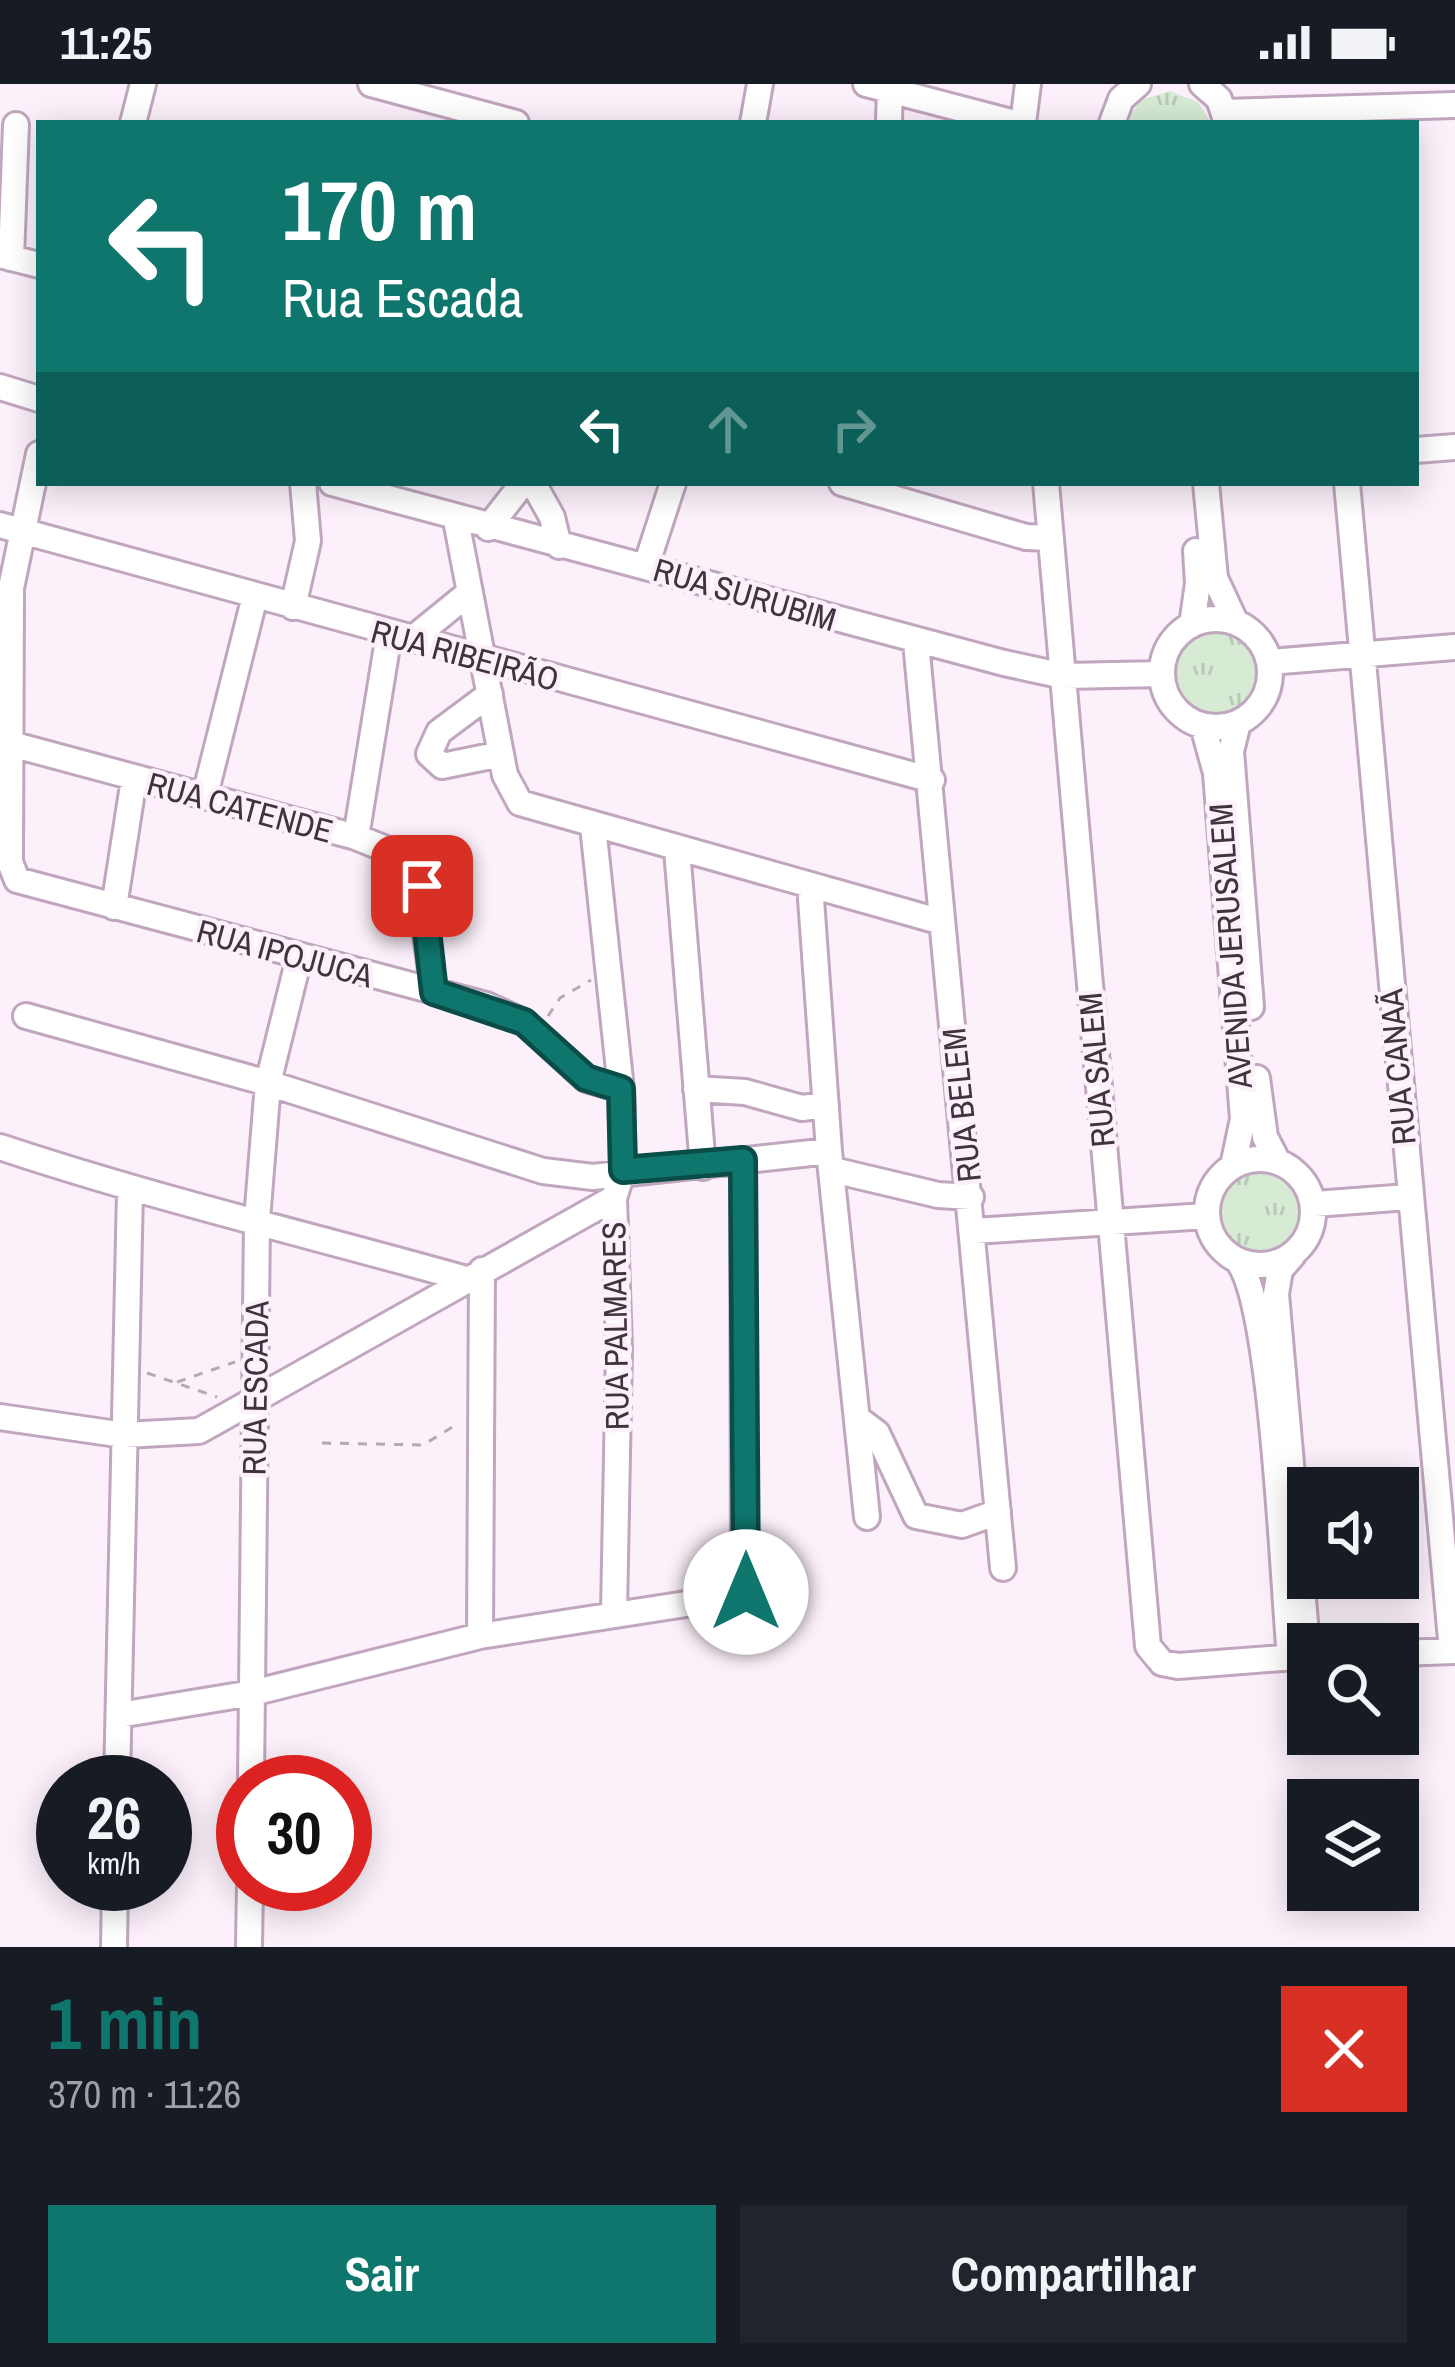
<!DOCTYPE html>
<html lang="pt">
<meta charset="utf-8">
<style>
:root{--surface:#171b24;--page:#20242c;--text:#f1f3f6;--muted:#9ea1a6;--accent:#0f766e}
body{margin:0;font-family:"Archivo Narrow",sans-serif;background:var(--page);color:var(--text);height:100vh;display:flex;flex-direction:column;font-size:45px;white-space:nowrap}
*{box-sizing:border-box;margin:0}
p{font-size:39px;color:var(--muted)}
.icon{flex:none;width:66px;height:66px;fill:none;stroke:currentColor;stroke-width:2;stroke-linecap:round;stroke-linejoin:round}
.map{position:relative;height:1863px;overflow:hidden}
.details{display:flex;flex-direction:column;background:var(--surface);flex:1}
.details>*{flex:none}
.guide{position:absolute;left:36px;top:36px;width:1383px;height:366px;border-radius:0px;box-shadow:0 6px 30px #0003;background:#0f766e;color:#fff;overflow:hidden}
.tools{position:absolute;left:1287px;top:1383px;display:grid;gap:24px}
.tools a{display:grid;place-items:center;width:132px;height:132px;border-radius:0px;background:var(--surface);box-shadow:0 6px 30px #0003;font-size:60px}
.speed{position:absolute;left:36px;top:1671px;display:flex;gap:24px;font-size:60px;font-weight:700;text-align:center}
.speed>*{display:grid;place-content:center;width:156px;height:156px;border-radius:50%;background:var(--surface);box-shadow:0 6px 30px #0003;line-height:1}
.speed small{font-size:30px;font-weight:400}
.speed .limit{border:18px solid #d22;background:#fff;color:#111}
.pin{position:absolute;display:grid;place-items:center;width:102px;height:102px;color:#fff;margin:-51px;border-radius:24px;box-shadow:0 6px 18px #0006}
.me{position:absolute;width:132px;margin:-66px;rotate:0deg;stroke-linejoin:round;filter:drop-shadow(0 0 9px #0008)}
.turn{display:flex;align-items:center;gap:42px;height:252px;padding:0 48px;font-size:54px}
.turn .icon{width:156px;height:156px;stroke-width:2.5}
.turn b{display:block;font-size:84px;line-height:102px}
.lanes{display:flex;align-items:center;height:114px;padding:0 48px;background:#0003;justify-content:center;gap:60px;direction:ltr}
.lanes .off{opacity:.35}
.round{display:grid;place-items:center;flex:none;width:126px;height:126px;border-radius:0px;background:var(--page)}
.summary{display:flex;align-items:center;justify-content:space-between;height:204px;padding:0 48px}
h1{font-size:72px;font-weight:700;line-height:90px;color:var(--accent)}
.primary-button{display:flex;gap:24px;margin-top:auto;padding:24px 48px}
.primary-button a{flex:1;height:138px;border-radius:0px;background:var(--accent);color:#fff;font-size:48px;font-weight:700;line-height:138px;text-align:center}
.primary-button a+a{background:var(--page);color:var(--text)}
.status{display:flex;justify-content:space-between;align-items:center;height:84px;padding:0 60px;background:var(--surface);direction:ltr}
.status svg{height:33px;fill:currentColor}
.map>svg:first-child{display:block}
</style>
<div class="status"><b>11:25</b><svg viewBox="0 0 49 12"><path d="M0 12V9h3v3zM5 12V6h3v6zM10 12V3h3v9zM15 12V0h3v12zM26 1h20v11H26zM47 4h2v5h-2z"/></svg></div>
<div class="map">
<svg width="1455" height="1863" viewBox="0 0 1455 1863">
<defs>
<pattern id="park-tufts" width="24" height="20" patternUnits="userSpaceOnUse" patternTransform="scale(3)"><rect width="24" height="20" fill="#d6ead4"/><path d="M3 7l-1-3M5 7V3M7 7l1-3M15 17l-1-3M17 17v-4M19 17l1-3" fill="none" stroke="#b9c9b7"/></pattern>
</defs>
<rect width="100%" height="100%" fill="#fcf1fb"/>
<path fill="url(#park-tufts)" d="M1170,7l28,11 13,21h-87l17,-23z
M1173 592a45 45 0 1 1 90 0a45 45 0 1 1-90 0Z
M1218 1132a45 45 0 1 1 90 0a45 45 0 1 1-90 0Z"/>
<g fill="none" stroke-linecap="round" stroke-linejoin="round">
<defs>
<path id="minor" d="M371,0l145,39
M866,0l149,39
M1202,0l17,15 8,24
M1225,28l230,-7
M133,39l10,-39
M753,39l7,-39
M889,39l1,-39
M1023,39l5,-39
M1112,39l9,-24 17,-15
M0,171l39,10
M11,174l5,-133
M0,303l39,12
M1416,366l39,-3
M39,370l-28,134 -1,274 7,18 469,125 38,17 62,57 35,10
M332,399l672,180 60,13 98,-2
M533,399l19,34 7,29
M842,399l184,54 25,1
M1046,399l102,1163 14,17 16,3 130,-10
M1206,399l9,95 20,43
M1347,399l105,1168
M456,436l49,255 15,28 422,119
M0,441l932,255
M488,444l35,-45
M646,482l27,-83
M293,523l15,-66 -5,-58
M1162 589a54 54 0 1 1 108 0a54 54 0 1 1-108 0Z
M1192,541l6,-42 -2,-32
M411,556l59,-48
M916,558l87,926
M1269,578l186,-15
M490,610l-51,38 -10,22 13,12 59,-12
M1238,639l-7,28 20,256
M1203,642l13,47 27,346 -10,47
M0,657l356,96 47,19 14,15 17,121
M205,711l50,-199
M593,742l28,263 2,81 -9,28 5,151 -5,264
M356,753l33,-203
M677,766l26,317
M810,801l19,266 38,366
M114,823l20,-128
M26,932l242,67 275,88 50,6 236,-26
M1257,994l8,59 13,25
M696,1005l49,3 57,16 24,-3
M0,1063c153,51 310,88 466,132
M1207 1128a53 53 0 1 1 106 0a53 53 0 1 1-106 0Z
M833,1086l105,25 33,2
M1315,1120l93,-7
M974,1147l232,-15
M1293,1171l-13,15 -4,24 32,362
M1238,1177c35,47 45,322 52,397
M0,1333l124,18 75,-4 415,-233
M857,1334l20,15 39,83 46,9 36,-13
M480,1552l2,-366
M1398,1569l57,-2
M119,1631l133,-22 228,-57 264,-41 -1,-435
M117,1698l13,-591
M251,1698l6,-562 11,-137 31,-125
M114,1863l1,-63
M249,1863l1,-63"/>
</defs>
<use href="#minor" stroke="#c0a6be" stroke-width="30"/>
<path stroke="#b4a9b3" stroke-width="3" stroke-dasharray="9 9" stroke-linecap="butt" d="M548,932l12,-18 31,-18
M147,1289l70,24
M177,1298l58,-20
M322,1359l101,2 36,-22"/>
<use href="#minor" stroke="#fff" stroke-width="24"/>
</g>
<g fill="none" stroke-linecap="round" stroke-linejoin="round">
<defs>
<path id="route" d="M422,802l12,106 90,30 62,56 35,11 2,81 120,-10 3,432"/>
</defs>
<use href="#route" stroke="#0a4d48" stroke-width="30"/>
<use href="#route" stroke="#0f766e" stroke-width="21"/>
</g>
<g text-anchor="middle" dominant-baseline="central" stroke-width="9" stroke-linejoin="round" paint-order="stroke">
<g font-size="33" fill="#3f343e" stroke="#fcf1fb">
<text transform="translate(745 510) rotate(16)">RUA SURUBIM</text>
<text transform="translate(465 571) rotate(15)">RUA RIBEIRÃO</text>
<text transform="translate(240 723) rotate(15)">RUA CATENDE</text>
<text transform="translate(1230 862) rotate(-94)">AVENIDA JERUSALEM</text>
<text transform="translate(285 869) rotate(15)">RUA IPOJUCA</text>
<text transform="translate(1397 983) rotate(-95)">RUA CANAÃ</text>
<text transform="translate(1096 986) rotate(-95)">RUA SALEM</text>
<text transform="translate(961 1021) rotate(-96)">RUA BELEM</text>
<text transform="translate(615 1242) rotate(-91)">RUA PALMARES</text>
<text transform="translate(255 1304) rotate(-89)">RUA ESCADA</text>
</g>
</g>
</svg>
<div class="tools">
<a><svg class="icon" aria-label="sound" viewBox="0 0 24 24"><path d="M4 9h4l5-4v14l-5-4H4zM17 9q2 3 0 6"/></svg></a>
<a><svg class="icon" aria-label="search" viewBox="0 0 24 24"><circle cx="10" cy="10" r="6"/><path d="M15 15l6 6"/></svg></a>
<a><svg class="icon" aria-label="layers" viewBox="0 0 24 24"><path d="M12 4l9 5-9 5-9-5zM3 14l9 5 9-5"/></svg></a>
</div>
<div class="speed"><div>26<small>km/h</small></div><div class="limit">30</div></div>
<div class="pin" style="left:422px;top:802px;background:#d93025"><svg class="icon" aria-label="arrive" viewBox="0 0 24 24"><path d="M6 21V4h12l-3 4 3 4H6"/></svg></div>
<svg class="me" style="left:746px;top:1508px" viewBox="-20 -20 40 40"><circle r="19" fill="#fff"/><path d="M0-13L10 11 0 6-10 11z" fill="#0f766e"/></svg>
<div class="guide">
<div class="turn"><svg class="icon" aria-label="left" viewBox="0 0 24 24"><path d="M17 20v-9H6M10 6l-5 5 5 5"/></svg><div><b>170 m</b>Rua Escada</div></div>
<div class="lanes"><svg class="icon" aria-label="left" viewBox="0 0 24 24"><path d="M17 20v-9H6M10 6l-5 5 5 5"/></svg><svg class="icon off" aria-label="ahead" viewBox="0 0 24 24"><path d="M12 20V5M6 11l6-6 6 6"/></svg><svg class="icon off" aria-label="right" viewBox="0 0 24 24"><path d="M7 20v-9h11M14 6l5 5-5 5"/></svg></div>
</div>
</div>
<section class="details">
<div class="summary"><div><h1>1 min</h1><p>370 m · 11:26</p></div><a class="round" style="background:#d93025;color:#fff"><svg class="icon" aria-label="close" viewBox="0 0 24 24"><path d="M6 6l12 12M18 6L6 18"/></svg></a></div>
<div class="primary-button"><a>Sair</a><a>Compartilhar</a></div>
</section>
